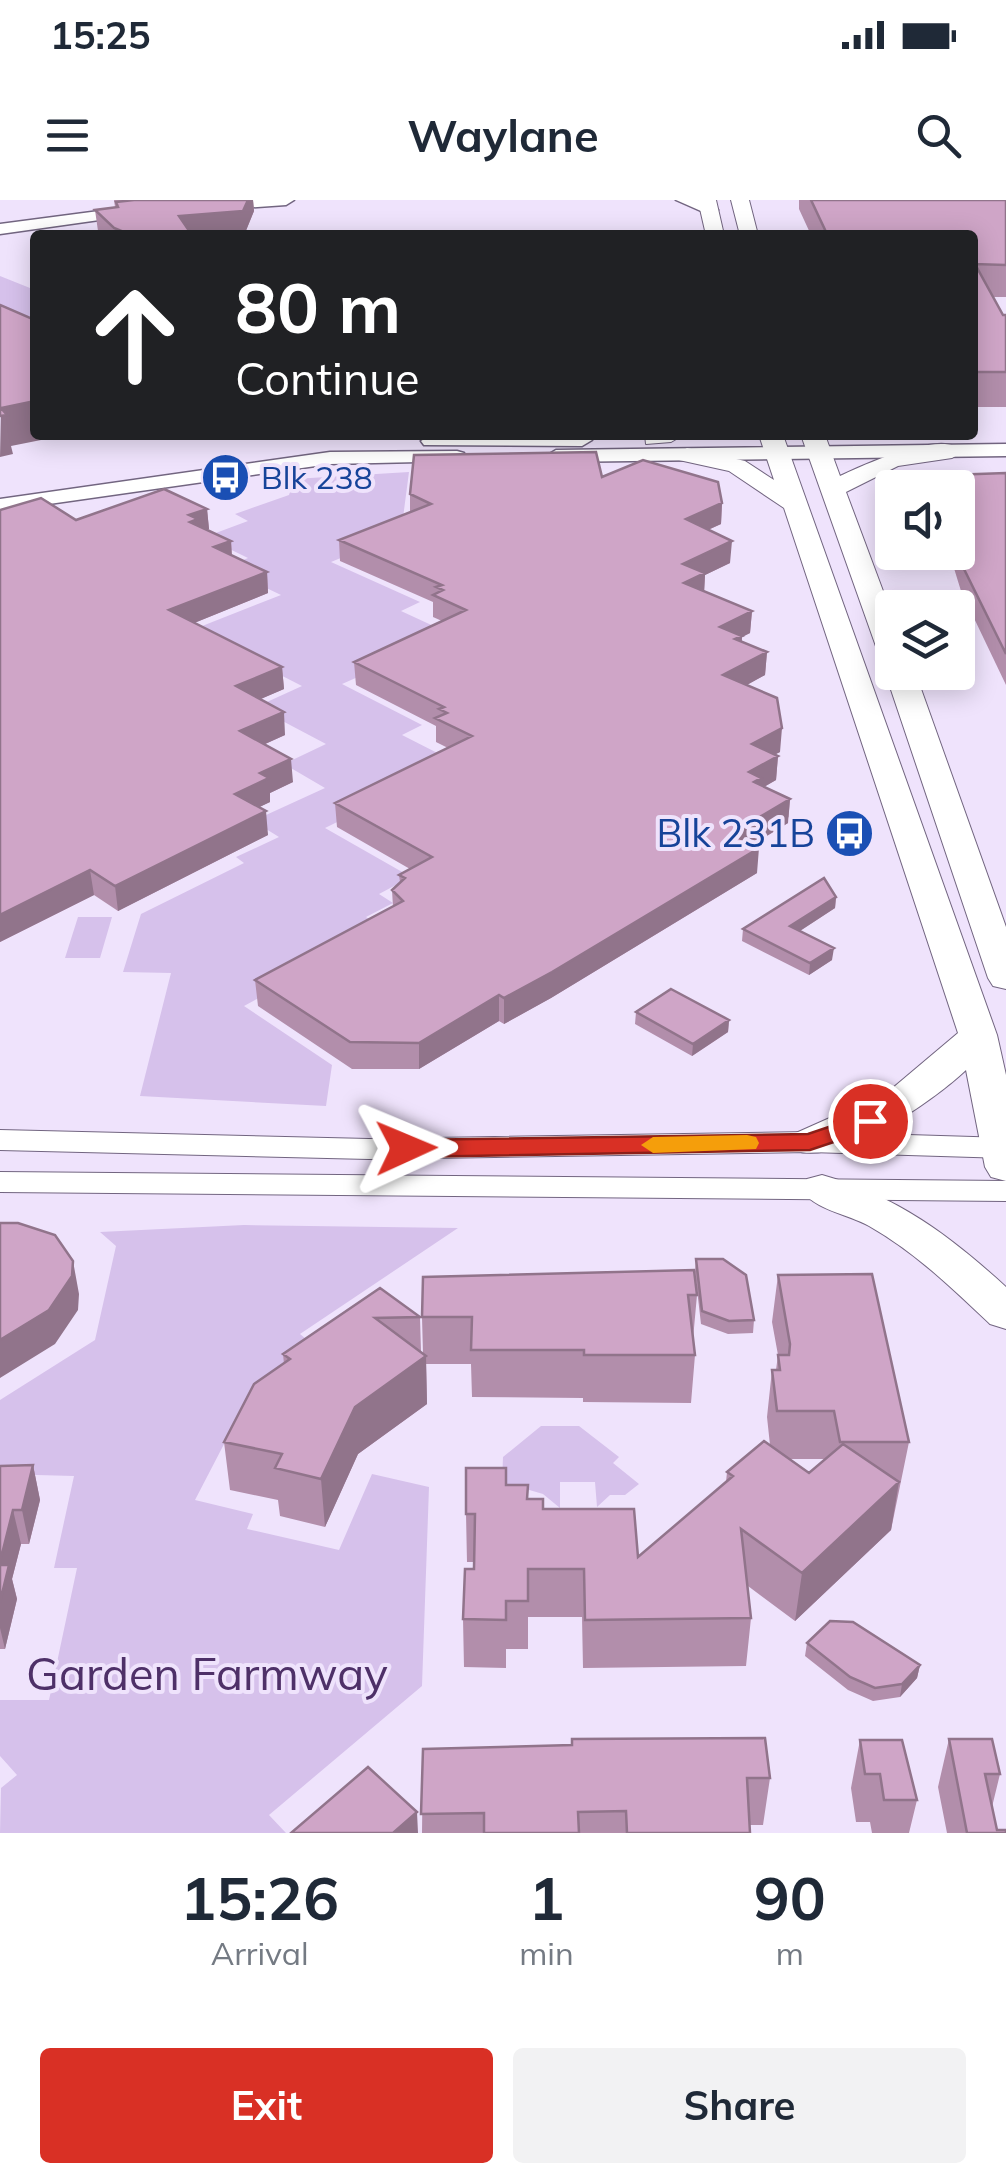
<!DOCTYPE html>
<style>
:root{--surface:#fff;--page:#f2f2f3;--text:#1f2937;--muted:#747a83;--accent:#d93025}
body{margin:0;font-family:Mulish,sans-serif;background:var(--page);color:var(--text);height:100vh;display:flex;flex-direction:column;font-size:38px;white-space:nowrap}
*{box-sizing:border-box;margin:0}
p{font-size:32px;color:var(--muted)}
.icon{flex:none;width:55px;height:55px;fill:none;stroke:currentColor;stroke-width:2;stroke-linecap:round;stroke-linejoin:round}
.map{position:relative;height:1633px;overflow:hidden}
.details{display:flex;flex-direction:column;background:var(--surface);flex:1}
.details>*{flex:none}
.banner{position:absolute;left:30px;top:30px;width:948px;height:210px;border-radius:10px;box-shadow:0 5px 25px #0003;background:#202124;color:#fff;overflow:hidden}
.buttons{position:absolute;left:875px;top:270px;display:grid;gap:20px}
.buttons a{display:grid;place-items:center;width:100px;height:100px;border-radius:10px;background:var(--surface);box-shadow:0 5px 25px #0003;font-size:50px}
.pin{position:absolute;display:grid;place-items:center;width:85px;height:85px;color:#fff;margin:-42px;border:5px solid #fff;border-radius:50%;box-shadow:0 2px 10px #0007}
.me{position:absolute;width:110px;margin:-55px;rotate:89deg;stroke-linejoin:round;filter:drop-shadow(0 0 8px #0008)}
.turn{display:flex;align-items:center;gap:35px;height:210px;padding:0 40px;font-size:45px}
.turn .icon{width:130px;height:130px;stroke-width:2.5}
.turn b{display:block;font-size:70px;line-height:85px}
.eta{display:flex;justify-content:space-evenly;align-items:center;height:170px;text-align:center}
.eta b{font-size:60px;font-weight:700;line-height:70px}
.button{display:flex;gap:20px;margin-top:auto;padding:20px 40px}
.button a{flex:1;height:115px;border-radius:10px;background:var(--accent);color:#fff;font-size:40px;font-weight:700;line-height:115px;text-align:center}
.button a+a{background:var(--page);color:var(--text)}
.status{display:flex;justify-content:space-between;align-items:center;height:70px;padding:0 50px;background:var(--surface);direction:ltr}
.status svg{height:28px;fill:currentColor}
header{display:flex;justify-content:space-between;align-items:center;height:130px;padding:0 40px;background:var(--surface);font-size:45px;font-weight:700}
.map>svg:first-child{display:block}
</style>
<div class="status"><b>15:25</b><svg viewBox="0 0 49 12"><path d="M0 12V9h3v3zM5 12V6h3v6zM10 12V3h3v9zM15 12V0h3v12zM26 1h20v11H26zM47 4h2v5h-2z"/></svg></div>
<header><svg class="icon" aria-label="menu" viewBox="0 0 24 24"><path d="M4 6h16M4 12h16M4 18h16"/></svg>Waylane<svg class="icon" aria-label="search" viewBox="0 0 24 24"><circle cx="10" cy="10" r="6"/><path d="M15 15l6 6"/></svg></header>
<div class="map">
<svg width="1006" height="1633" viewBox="0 0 1006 1633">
<rect width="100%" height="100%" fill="#efe3fc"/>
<path fill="#d6c1eb" d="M0,76l35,14v56l-35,-15z
M409,272l-8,61 -70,29 89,40 -19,9 52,24 -111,49 80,41 -20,10 55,28 -132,65 86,49 -32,17 14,9 -27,14 19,13 -141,76 88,59 -6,41 -186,-10 31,-123 -48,-1 18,-58 103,-51 -8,-6 43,-20 -26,-16 72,-33 -41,-24 42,-20 -70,-37 46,-21 -110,-56 89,-35 -56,-27 23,-10 -43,-21 43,-16 -13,-7 54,-19 5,-16z
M78,717h34l-12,41h-35z
M244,1025l214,3 -158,106 18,15 -69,47 -54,104 58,14 -6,15 92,21 33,-76 57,13 -7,199 -153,129 17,18h-286l1,-45 16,-13 -17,-19v-56h49l28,-132h-23l20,-92 -74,-2v-74l95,-60 21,-94 -16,-14z
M541,1226h38l40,31 -6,6 26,21 -14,11h-15l-13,12 -2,-25h-35v26l-17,-14 -17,-5 -8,6 -16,-11 1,-27z"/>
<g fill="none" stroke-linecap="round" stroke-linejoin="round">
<defs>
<path id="minor" d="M0,930l369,9 441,-7 196,6v20l-196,-6 -441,7 -369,-9z
M0,972l1006,9v20l-1006,-9z"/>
<path id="tertiary" d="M218,0h76l-8,5 -75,5 -8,-5z
M676,0h22l20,10 -8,5z
M137,6l8,5 -3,3 -142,20v-10z
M431,235h155l6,5 -10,6 -158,-1 -3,-4z
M1006,244v12l-450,6 -10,-6 10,-6z
M457,251l7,2v8l-134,3 -330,47v-12l330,-47z"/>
<path id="secondary" d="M698,0h18l8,35h-18z
M731,0h18l9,35h-18z
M645,235h38l-12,7 -25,2z
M759,235h24l214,600 9,40v106l-15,-4 -6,-10 -19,-97c-34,32 -123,94 -170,81l-6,-9 6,-9 92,-41 70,-59 -174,-525 -55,-37 -50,-11 -4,-5 12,-7 58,13 29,19z
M801,235h24l15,41c25,-12 102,-47 124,-25l-12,7 -54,8 -52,26 46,123v45l-14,-8z
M892,465v7h23l91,255v62l-13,-3 -5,-8 -103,-306z
M822,975c75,21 127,60 184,112v42l-16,-5c-39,-37 -74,-71 -121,-98 -21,-12 -55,-16 -68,-37l6,-10z"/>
</defs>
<use href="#minor" stroke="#726580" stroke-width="2"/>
<use href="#tertiary" stroke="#726580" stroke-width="3"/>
<use href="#secondary" stroke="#726580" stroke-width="2"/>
<use href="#minor" fill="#fff" fill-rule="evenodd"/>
<use href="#tertiary" fill="#fff" fill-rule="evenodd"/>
<use href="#secondary" fill="#fff" fill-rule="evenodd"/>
</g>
<path fill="#b28eab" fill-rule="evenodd" d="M114,0h139l1,11 -9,22 -29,2h-115l-3,-4 -3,-21 20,-3z
M799,0h207v97h-13l10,18h3v92h-34v-172h-161l-12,-26z
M1006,273v212l-45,-94 -12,-39h9v-64h-37l2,-12z
M602,277l120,26 -1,21 -13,6 22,33 -25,12 -1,16 48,20 -2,22 -8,4v5l25,10 -2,23 -19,10 34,67 -5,2 3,2 -2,24 -12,7 26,12 -2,24 -36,22 5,28 -206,125 -47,26 -5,-3 -80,48h-67l-94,-63 -3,-26 138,-73 -1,-17 8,-8 -1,-7 11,-6 -73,-42 -2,-24 113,-55 -12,-6v-16l-80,-41 -2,-23 88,-41 -9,-4v-15l-93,-41 -1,-21 71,-28v-18z
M207,309l2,20 -2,1 24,11 1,14 35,17 1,21 -74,30 88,44 2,22 -24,10 25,36 -20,9 28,38 -23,11v9l-11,5 9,28 -150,76 -24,-16 -94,47v-432l76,10z
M836,697l-1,11 -35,23 32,29 -23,15 -67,-34 1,-12z
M636,812l93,8 -1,12 -36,24 -57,-32z
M696,1059l58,61 -1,13 -25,1 -27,-10 -6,-52z
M778,1075l131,167 -18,88 -96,91 -47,-35 3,32 -5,48 -163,2 -1,-51h-54v32h-22v19l-42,-1 -1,-48 11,-57h-7l-1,-48 40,-29 37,24 95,48 88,-75 1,-10 43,-27 -3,-28 5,-47h4l2,-15 -6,-33zM790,1259h35l-16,14z
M380,1088l40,29 1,35 2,2 -1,-37 275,-22 -4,44 2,16 -4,48 -108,-1v-4l-111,-1 -1,-33h-45l1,40 -69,50 -33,73 -45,-11 -2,-16 -48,-10 -6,-48 60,-78 -1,-10z
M33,1265l7,35 -11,44h-8l-9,35 5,20 -12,50h-5v-183z
M807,1443l113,22 -3,13 -17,19 -27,4 -25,-11 -43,-34z
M949,1539l51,35 -8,33 5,23 9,3h-59l-9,-46z
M860,1540l57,60 -8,33h-37l-2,-11h-14l-5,-34z
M423,1549l347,29 -7,47h-13v8h-328z"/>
<path fill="#91748b" d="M248,0h5l1,11 -9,22 -64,2 -2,-19z
M35,201v34h31l-55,11 2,8 -13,3 1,-49z
M722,303l-1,21 -36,16 1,-21z
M207,309l2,20 -10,4 -7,10 -3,-28z
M231,341l1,21 -18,-15z
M732,341l-2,22 -25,12 -1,20 -22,10 1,-41z
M267,372l1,21 -96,39 -3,-22z
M752,411l-2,22 -8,4 -2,22 -20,-32z
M767,452l-2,23 -43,24 1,-24z
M282,467l2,22 -46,20 -2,-23z
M284,512l1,23 -42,19 -3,-23z
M782,528l-2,24 -30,16 2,-24z
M778,556l-2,24 -16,9 -11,-17z
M291,559l2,23 -23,11v9l-33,16 -2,-24 25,-21z
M790,599l-2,24 -59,36 2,-25z
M266,611l2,24 -150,76 -3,-25z
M759,648l-2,25 -206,125 -47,26v-26z
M90,670l4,25 -94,47v-27z
M836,697l-1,11 -46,30 1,-12z
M834,748l-2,12 -23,15 1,-12z
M499,795v26l-80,48v-26z
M729,820l-1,12 -36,24 1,-12z
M73,1061l6,33 -1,16 -23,34 -55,34v-38z
M426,1156l1,48 -69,50 -33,73 -4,-48 34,-72z
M33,1265l7,35 -11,44 -7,-34z
M899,1282l-8,48 -96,91 7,-48z
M13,1310l8,34 -9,35 5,20 -12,50 -5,-21v-66z
M920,1465l-3,13 -17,19 2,-13z
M417,1612l1,21h-25z"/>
<path fill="#cfa5c7" stroke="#91748b" stroke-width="2.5" d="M134,0h114l-5,11 -64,5 13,19h-68l5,-1 -15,-6 -19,-18 23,-3 -2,-5z
M811,0h195v65l-31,-1 28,51h3v57h-34v-137h-142l-3,-1z
M0,105l35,15v81l-34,7 6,7 -7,1z
M596,252l6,25 41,-17 75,22 4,21 -36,16 46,22 -49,23 22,9 -21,10 68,28 -32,16 22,9 -7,3 32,13 -44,23 54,23 5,30 -30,16 26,12 -29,16 12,6 -7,4 36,17 -59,35 28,14 -207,124 -48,26 -5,-3 -80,48 -69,-1 -95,-62 148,-79 -11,-11 13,-12 -6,-3 33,-18 -97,-54 137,-67 -37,-18 12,-5 -8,-4 5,-2 -90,-45 112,-52 -33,-15 10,-5 -7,-3 6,-2 -103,-45 92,-36 -21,-10 4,-39z
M1006,273v181l-42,-85 -6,-21v-60h-31l-4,-12z
M164,289l43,20 -18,6 9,4 -8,3 41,19 -17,6 53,25 -98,38 113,57 -46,19 48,26 -44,19 51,28 -31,14 9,5 -34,16 31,17 -151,75 -25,-16 -90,45v-405l41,-12 35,22z
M824,678l12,19 -46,29 44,22 -24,15 -67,-34z
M671,789l58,31 -36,24 -57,-32z
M0,1023h18l37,12 18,26 -1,15 -23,34 -49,30z
M696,1059h27l23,16 8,45 -25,1 -27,-10z
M694,1070l3,25h-9l7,60h-111v-5h-113l1,-33h-50l1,-40z
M872,1074l37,168h-69l-6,-31h-57l-5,-41h8l-2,-15h11l1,-11 -12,-69z
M380,1088l40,29 -45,1 51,38 -71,51 -34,72 -46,-11 7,-14 -58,-12 30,-58 36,-25 -7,-5z
M764,1241l45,32 34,-29 56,38 -97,91 -61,-44 10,89 -166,2 -1,-51h-56v32h-22v19l-43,-1 2,-50h9l1,-55h-9v-46h40v17h22l-1,14h16v10h91l4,48 95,-81 -6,-4z
M33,1265l-11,45h-9l-13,52v-96z
M0,1365h9l-9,37z
M830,1421l23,1 67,43 -18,19 -27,4 -25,-11 -43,-34z
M765,1538l5,40h-23l3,55h-123l-1,-22 -48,1 1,21h-95v-20l-63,1 2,-65 149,-4v-6z
M949,1539h43l8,35h-15l12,56h9v3h-39z
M860,1540h42l15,60h-33l-4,-26h-15z
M368,1567l49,45 -24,21h-102z"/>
<path fill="#d93025" stroke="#8d1f18" stroke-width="2.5" d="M870,913l9,3 4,5 -4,6 -69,23 -404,7 -12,-9 12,-8 402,-6z"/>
<path fill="#f59e0b" d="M747,935l9,2 3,6 -3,6 -103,4 -12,-8 12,-8z"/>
<defs>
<symbol id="bus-disc" viewBox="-11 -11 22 22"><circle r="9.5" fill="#1a4fb4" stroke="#efe3fc"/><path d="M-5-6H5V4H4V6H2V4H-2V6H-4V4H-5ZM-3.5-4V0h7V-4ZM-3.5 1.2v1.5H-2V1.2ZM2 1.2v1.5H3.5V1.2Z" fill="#fff"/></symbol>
</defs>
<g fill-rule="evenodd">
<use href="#bus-disc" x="198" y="250" width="55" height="55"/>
<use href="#bus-disc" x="822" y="606" width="55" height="55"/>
</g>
<g text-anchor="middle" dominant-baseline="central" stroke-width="8" stroke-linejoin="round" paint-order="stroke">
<g font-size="32" fill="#164399" stroke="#efe3fc" text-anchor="start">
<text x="261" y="277">Blk 238</text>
</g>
<g font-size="38" fill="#164399" stroke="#efe3fc" text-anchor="end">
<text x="815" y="633">Blk 231B</text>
</g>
<g font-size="45" fill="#4e3068" stroke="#efe3fc">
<text x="207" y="1473">Garden Farmway</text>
</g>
</g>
</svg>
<div class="buttons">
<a><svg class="icon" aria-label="sound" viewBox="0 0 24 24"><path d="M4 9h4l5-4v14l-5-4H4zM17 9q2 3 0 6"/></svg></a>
<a><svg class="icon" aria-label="layers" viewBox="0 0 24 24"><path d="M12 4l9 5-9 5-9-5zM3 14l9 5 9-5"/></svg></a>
</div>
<div class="pin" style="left:870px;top:921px;background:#d93025"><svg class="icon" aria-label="arrive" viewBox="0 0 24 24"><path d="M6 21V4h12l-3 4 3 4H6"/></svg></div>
<svg class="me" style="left:406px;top:948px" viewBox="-20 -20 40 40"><path d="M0-17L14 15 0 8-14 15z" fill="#d93025" stroke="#fff" stroke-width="4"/></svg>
<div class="banner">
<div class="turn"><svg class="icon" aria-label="ahead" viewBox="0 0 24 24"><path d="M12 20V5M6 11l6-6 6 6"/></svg><div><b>80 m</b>Continue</div></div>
</div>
</div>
<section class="details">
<div class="eta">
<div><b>15:26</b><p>Arrival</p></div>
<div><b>1</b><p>min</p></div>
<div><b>90</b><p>m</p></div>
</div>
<div class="button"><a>Exit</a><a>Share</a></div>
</section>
